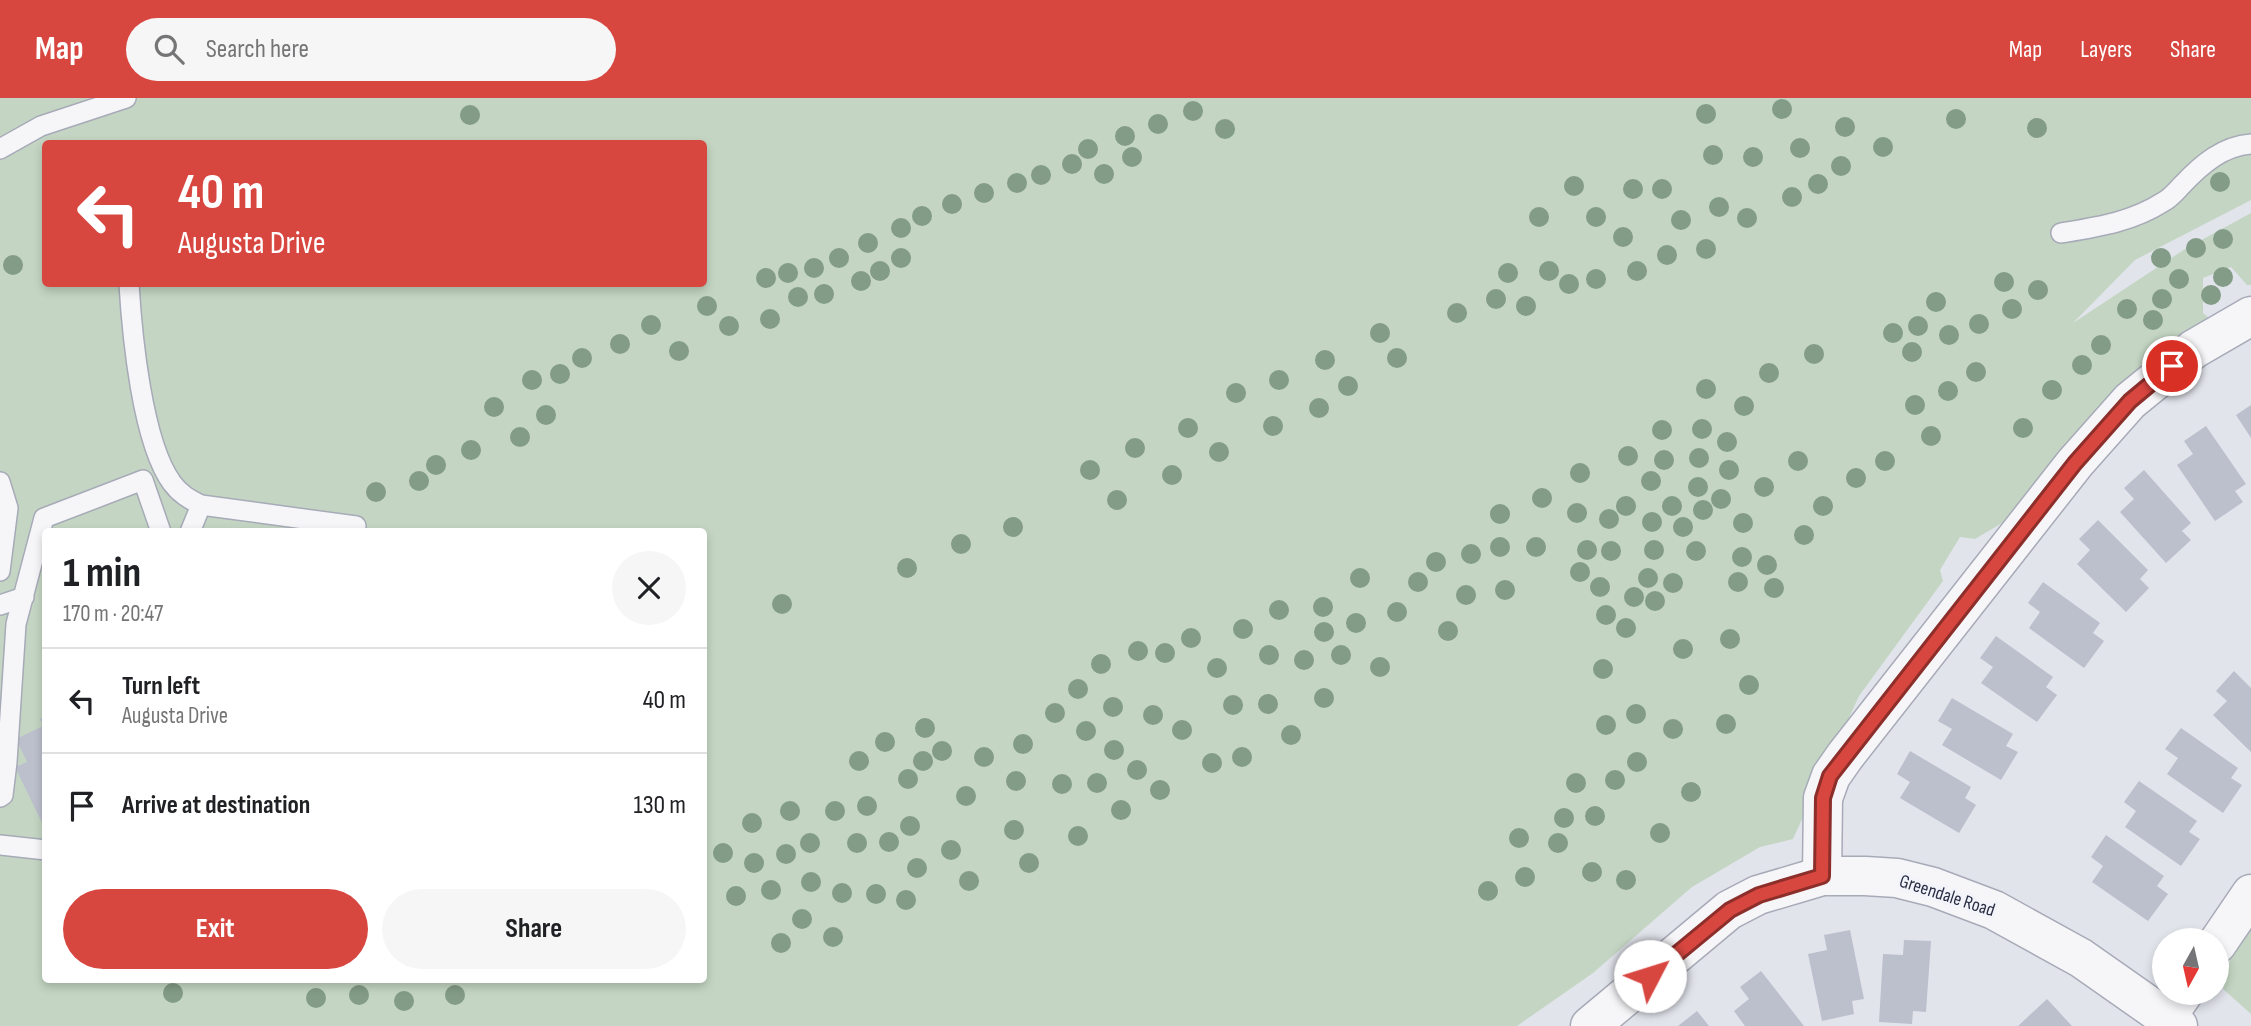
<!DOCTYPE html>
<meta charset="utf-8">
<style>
:root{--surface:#fff;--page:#f6f6f6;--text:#202124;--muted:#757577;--line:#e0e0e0;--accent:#d84640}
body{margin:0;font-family:"Sofia Sans Condensed",sans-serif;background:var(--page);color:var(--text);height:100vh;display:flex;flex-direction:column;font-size:26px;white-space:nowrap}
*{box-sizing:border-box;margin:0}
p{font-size:23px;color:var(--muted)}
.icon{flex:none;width:38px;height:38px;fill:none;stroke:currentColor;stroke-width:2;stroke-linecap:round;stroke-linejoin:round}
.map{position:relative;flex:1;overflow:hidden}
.drawer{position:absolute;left:42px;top:430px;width:665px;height:455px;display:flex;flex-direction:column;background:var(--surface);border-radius:7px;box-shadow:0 4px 10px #0003}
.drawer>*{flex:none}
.banner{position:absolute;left:42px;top:42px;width:665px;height:147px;border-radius:7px;box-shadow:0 4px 10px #0003;background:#d84640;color:#fff;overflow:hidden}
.needle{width:46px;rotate:188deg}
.controls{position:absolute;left:2152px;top:830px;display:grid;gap:14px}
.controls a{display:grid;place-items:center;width:77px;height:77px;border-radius:50%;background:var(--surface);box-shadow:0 4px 10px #0003;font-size:35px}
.pin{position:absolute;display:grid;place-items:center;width:60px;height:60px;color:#fff;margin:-30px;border:4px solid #fff;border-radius:50%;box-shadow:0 2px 7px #0007}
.me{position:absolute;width:77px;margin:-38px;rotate:50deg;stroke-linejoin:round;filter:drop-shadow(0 0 5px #0008)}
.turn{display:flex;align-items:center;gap:24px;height:147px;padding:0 21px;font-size:32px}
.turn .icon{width:91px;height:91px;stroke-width:2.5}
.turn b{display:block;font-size:49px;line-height:60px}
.round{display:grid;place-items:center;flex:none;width:74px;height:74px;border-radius:37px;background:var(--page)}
.headline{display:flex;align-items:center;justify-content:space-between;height:119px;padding:0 21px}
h1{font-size:42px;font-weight:700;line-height:52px}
.action{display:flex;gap:14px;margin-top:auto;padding:14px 21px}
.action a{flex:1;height:80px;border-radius:42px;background:var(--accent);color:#fff;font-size:28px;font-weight:700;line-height:80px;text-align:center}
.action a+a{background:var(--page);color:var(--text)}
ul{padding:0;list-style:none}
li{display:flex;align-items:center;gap:21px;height:105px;padding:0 21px;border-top:2px solid var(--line)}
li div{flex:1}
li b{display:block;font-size:26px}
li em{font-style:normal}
header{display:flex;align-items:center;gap:42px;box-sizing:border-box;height:98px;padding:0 35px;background:var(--accent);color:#fff}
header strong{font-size:33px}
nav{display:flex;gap:38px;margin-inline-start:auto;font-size:24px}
.search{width:490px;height:63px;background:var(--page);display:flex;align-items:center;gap:18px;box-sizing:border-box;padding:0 24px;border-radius:38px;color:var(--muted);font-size:26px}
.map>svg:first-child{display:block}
</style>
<header>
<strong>Map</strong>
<div class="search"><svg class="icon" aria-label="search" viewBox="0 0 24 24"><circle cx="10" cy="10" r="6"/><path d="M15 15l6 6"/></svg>Search here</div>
<nav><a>Map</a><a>Layers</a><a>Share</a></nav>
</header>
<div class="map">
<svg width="2251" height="928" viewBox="0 0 2251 928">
<rect width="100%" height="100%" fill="#e2e4ec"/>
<path fill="#c4d6c3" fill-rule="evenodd" d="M0,0h2251v102l-116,60 -62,63 112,-74 66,-36v72h-4l-16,-18 -28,11v35l13,11 -74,40 -133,155 -34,20 -15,-2 -20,33 3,11 -84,115 -66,143 -33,8 -68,40 -99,86 -76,53h-1517zM46,46h658v140h-658zM46,434h658v448h-658z
M2251,823v93l-28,-25 8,-33z"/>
<path fill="#bcbfcc" d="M2251,307v33l-15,-23z
M2206,328l40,58 -11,7 8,11 -28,19 -38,-56 16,-11 -9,-13z
M2144,372l47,53 -9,8 9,9 -25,23 -46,-51 14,-13 -10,-11z
M2098,422l50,50 -8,9 9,9 -23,24 -49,-48 13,-14 -11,-11z
M2043,484l57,41 -7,10 11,8 -20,27 -55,-40 11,-16 -12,-9z
M1996,538l57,41 -7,10 11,8 -20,27 -56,-39 12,-16 -13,-9z
M2234,573l17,17v64l-38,-37 14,-14 -11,-10z
M1952,600l61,36 -7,12 12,6 -17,28 -59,-35 10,-16 -14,-8z
M46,618v115l-31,-64 12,-5 -11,-23 27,-13 -3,-7z
M2181,630l57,40 -7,10 11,7 -19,28 -56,-39 11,-16 -13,-9z
M1910,653l61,36 -6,11 11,7 -17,28 -59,-35 10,-16 -13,-8z
M2139,683l58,40 -8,11 11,7 -19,27 -56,-39 11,-16 -12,-9z
M2106,737l58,41 -7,10 11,8 -20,27 -56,-39 11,-16 -12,-9z
M1850,832l14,69 -12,2 2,13 -32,7 -14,-67 19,-4 -3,-15z
M1904,842l27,1 -5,71 -13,-1 -1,13 -33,-2 4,-68 20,1z
M1761,873l43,55h-59l-11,-15 15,-12 -9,-12z
M2047,901l25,27h-54z
M1697,913l12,15h-31z"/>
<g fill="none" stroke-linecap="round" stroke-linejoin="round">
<defs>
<path id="service" d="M0,51l41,-23 85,-28
M2061,135c36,-6 71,-11 102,-31 8,-4 14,-12 20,-18 19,-20 40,-38 68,-40
M129,186c3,50 13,158 43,199 8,11 17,16 29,22
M0,384l8,26 -8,63
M190,434l11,-27 155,21
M0,507l24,-8
M0,699l3,-2 4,-33 9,-138 28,-106 99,-38 18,52
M0,747l46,5"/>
<path id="minor" d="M1822,778l1,-78 8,-22 14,-20 230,-293 55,-62 64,-52 57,-33
M2217,846l34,-50
M2166,920l18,-26"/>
<path id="tertiary" d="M1590,928l139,-116 29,-15 64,-19h43l32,2 36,9 61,23 87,48 97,68"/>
</defs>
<use href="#service" stroke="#a7aab7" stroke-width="22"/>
<use href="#minor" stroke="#a7aab7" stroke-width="41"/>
<use href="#tertiary" stroke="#a7aab7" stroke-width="41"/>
<use href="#service" stroke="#f6f6f9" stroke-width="19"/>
<use href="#minor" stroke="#f6f6f9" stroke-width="38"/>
<use href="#tertiary" stroke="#f6f6f9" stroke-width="38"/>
</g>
<g fill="#839c87">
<circle cx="1782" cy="11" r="10"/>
<circle cx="1193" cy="13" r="10"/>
<circle cx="1706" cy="16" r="10"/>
<circle cx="470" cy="17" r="10"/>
<circle cx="1956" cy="21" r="10"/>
<circle cx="1158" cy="26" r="10"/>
<circle cx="1845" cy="29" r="10"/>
<circle cx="2037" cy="30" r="10"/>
<circle cx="1225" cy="31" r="10"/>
<circle cx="1125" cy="38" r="10"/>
<circle cx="1883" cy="49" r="10"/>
<circle cx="1800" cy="50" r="10"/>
<circle cx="1088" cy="51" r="10"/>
<circle cx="1713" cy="57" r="10"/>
<circle cx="1132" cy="59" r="10"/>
<circle cx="1753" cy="59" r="10"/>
<circle cx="1072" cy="66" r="10"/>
<circle cx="1841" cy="68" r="10"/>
<circle cx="1104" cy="76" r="10"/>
<circle cx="1041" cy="77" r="10"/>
<circle cx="2220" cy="84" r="10"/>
<circle cx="1017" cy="85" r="10"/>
<circle cx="1818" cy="86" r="10"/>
<circle cx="1574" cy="88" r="10"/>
<circle cx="1633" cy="91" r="10"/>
<circle cx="1662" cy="91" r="10"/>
<circle cx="984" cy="95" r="10"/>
<circle cx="1792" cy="99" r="10"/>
<circle cx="952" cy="106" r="10"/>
<circle cx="1719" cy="109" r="10"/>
<circle cx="922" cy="118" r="10"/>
<circle cx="1539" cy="119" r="10"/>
<circle cx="1596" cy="119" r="10"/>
<circle cx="1747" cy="120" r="10"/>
<circle cx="1681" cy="122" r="10"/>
<circle cx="901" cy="130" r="10"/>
<circle cx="1623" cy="139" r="10"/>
<circle cx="2223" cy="141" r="10"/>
<circle cx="868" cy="145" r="10"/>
<circle cx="2196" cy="150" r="10"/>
<circle cx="1706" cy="151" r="10"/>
<circle cx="1667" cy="157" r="10"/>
<circle cx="839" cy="160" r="10"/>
<circle cx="901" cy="160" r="10"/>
<circle cx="2161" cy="160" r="10"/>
<circle cx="13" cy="167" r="10"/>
<circle cx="814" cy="170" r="10"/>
<circle cx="880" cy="173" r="10"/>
<circle cx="1549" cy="173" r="10"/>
<circle cx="1637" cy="173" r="10"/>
<circle cx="788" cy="175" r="10"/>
<circle cx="1508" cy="175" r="10"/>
<circle cx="2223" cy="179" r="10"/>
<circle cx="766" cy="180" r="10"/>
<circle cx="1596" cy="181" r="10"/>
<circle cx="2179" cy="181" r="10"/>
<circle cx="861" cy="183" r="10"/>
<circle cx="2004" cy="184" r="10"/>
<circle cx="1569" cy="186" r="10"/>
<circle cx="2038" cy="192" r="10"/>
<circle cx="824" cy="196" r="10"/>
<circle cx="2211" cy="197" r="10"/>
<circle cx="798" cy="199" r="10"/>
<circle cx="1496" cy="201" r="10"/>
<circle cx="2162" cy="201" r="10"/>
<circle cx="1936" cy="204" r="10"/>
<circle cx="707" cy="208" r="10"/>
<circle cx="1526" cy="208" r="10"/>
<circle cx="2012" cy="211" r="10"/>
<circle cx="2127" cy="211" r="10"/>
<circle cx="1457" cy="215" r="10"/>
<circle cx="770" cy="221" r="10"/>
<circle cx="2153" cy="222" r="10"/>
<circle cx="1979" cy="226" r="10"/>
<circle cx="651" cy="227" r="10"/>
<circle cx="729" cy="228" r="10"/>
<circle cx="1918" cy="228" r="10"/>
<circle cx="1380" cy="235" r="10"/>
<circle cx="1893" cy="235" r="10"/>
<circle cx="1949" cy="237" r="10"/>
<circle cx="620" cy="246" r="10"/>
<circle cx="2101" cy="247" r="10"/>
<circle cx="679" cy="253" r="10"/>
<circle cx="1912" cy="254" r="10"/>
<circle cx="1814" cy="256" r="10"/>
<circle cx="582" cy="260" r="10"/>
<circle cx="1397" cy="260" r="10"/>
<circle cx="1325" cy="262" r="10"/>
<circle cx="2082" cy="267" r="10"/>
<circle cx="1976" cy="274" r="10"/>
<circle cx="1769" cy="275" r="10"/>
<circle cx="560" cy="276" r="10"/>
<circle cx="532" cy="282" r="10"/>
<circle cx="1279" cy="282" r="10"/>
<circle cx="1348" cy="288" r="10"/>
<circle cx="1706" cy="291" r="10"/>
<circle cx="2052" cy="292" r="10"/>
<circle cx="1948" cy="293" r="10"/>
<circle cx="1236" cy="295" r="10"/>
<circle cx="1915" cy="307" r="10"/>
<circle cx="1744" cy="308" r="10"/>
<circle cx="494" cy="309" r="10"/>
<circle cx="1319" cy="310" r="10"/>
<circle cx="546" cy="317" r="10"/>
<circle cx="1273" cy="328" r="10"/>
<circle cx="1188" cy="330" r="10"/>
<circle cx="2023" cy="330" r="10"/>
<circle cx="1702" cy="331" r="10"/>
<circle cx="1662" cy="332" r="10"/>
<circle cx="1931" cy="338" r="10"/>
<circle cx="520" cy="339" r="10"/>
<circle cx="1727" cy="344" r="10"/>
<circle cx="1135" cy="350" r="10"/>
<circle cx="471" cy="352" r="10"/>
<circle cx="1219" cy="354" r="10"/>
<circle cx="1628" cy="358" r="10"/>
<circle cx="1699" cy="360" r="10"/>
<circle cx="1664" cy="362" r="10"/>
<circle cx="1798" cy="363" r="10"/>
<circle cx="1885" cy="363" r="10"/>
<circle cx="436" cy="367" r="10"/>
<circle cx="1090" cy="372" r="10"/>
<circle cx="1729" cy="372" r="10"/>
<circle cx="1580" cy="375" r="10"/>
<circle cx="1172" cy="377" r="10"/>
<circle cx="1856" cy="380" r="10"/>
<circle cx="419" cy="383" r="10"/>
<circle cx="1651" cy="383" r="10"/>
<circle cx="1698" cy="389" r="10"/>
<circle cx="1764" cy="389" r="10"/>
<circle cx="376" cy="394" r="10"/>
<circle cx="1542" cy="400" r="10"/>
<circle cx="1721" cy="401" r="10"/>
<circle cx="1117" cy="402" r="10"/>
<circle cx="1626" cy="408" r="10"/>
<circle cx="1672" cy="408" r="10"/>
<circle cx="1823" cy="408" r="10"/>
<circle cx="1703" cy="412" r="10"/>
<circle cx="1577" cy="415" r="10"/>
<circle cx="1500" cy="416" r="10"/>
<circle cx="1609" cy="421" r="10"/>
<circle cx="1652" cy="424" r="10"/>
<circle cx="1743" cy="425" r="10"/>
<circle cx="1013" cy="429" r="10"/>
<circle cx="1683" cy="429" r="10"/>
<circle cx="1804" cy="437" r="10"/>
<circle cx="961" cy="446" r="10"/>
<circle cx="1500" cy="449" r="10"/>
<circle cx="1536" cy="449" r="10"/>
<circle cx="1587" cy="452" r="10"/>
<circle cx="1654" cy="452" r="10"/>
<circle cx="1611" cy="453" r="10"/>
<circle cx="1696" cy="453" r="10"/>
<circle cx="1471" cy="456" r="10"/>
<circle cx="1742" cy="459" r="10"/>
<circle cx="1436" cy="464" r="10"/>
<circle cx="1767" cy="467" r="10"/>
<circle cx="907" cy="470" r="10"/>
<circle cx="1580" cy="474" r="10"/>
<circle cx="1360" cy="480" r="10"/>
<circle cx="1648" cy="480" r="10"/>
<circle cx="1418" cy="484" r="10"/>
<circle cx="1738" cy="484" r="10"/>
<circle cx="1673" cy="485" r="10"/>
<circle cx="1600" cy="489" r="10"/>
<circle cx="1774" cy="490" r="10"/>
<circle cx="1505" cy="492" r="10"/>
<circle cx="1466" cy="497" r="10"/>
<circle cx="1634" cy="499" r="10"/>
<circle cx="1655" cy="503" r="10"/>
<circle cx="782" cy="506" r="10"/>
<circle cx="1323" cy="509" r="10"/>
<circle cx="1279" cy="512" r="10"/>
<circle cx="1397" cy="514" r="10"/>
<circle cx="1606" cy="517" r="10"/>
<circle cx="1356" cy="525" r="10"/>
<circle cx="1626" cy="530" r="10"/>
<circle cx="1243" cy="531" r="10"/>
<circle cx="1448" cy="533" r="10"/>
<circle cx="1324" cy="534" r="10"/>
<circle cx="1191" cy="540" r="10"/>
<circle cx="1730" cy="541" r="10"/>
<circle cx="1683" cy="551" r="10"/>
<circle cx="1138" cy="553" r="10"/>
<circle cx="1165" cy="555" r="10"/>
<circle cx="1269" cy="557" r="10"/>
<circle cx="1341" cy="557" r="10"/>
<circle cx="1304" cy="562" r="10"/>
<circle cx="1101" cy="566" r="10"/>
<circle cx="1380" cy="569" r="10"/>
<circle cx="1217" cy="570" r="10"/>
<circle cx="1603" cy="571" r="10"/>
<circle cx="1749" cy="587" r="10"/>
<circle cx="1078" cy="591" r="10"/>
<circle cx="1324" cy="600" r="10"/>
<circle cx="1268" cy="606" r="10"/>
<circle cx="1233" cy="607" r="10"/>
<circle cx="1113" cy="609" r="10"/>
<circle cx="1055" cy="615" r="10"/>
<circle cx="1636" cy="616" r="10"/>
<circle cx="1153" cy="617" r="10"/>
<circle cx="1726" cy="626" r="10"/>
<circle cx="1606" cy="627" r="10"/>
<circle cx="925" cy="630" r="10"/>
<circle cx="1673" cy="631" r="10"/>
<circle cx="1182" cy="632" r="10"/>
<circle cx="1086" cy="633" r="10"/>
<circle cx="1291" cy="637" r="10"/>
<circle cx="885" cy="644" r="10"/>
<circle cx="1023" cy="646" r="10"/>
<circle cx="1114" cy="652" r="10"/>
<circle cx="942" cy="653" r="10"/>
<circle cx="984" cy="659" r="10"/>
<circle cx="1242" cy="659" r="10"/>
<circle cx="859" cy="663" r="10"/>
<circle cx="923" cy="663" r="10"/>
<circle cx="1637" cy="664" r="10"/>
<circle cx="1212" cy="665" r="10"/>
<circle cx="1137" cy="672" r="10"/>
<circle cx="908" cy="681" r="10"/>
<circle cx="1615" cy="682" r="10"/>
<circle cx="1016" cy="683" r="10"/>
<circle cx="1097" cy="685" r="10"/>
<circle cx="1576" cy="685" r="10"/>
<circle cx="1062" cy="686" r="10"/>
<circle cx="1160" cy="692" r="10"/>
<circle cx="1691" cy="694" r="10"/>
<circle cx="966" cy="698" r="10"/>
<circle cx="867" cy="708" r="10"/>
<circle cx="1121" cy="712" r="10"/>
<circle cx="790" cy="713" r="10"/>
<circle cx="835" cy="713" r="10"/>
<circle cx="1595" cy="718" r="10"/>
<circle cx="1564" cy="720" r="10"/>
<circle cx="752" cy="725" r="10"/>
<circle cx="910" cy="728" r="10"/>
<circle cx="1014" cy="732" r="10"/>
<circle cx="1660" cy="735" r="10"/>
<circle cx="1078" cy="738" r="10"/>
<circle cx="1519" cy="740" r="10"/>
<circle cx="889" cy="744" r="10"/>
<circle cx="810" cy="745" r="10"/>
<circle cx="857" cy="745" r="10"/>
<circle cx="1558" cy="745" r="10"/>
<circle cx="951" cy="752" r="10"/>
<circle cx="723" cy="755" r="10"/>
<circle cx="786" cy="756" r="10"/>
<circle cx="754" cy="765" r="10"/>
<circle cx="1029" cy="765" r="10"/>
<circle cx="917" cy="770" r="10"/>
<circle cx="1592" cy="774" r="10"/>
<circle cx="1525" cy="779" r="10"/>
<circle cx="1626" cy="782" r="10"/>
<circle cx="969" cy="783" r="10"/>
<circle cx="811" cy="784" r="10"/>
<circle cx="771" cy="792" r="10"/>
<circle cx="1488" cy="793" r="10"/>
<circle cx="842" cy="795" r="10"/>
<circle cx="876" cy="796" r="10"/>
<circle cx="736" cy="798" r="10"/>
<circle cx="906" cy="802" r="10"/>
<circle cx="802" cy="821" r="10"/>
<circle cx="833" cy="839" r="10"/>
<circle cx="781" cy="845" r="10"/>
<circle cx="173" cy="895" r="10"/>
<circle cx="359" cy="897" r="10"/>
<circle cx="455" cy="897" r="10"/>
<circle cx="316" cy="900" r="10"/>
<circle cx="404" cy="903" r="10"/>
</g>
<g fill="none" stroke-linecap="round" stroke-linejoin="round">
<defs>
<path id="route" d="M1650,878l80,-66 29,-15 63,-19 1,-78 7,-22 245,-313 55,-62 42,-35"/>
</defs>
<use href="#route" stroke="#8c2e2a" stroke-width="18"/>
<use href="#route" stroke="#d84640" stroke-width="12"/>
</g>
<g text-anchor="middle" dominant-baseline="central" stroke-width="6" stroke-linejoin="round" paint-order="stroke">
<g font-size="19" fill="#292e45" stroke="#f2f4f9">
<text transform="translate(1947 798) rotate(18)">Greendale Road</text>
</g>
</g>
</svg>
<div class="controls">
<a><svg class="needle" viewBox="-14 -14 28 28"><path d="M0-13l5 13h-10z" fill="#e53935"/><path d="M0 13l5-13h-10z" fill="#757577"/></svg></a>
</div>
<div class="pin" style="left:2172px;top:268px;background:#d93025"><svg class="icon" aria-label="arrive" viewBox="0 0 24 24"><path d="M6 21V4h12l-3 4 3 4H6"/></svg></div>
<svg class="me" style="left:1650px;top:878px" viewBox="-20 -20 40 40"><circle r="19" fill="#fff"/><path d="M0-13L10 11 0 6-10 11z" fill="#d84640"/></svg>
<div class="banner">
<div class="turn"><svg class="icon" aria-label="left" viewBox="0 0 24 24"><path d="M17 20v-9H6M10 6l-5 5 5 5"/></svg><div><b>40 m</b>Augusta Drive</div></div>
</div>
<section class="drawer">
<div class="headline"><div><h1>1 min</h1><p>170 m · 20:47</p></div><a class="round"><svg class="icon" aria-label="close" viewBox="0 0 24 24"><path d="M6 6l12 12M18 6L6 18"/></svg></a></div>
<ul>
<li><svg class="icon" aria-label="left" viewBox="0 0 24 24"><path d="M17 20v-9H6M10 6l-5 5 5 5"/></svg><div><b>Turn left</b><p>Augusta Drive</p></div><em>40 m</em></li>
<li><svg class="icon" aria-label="arrive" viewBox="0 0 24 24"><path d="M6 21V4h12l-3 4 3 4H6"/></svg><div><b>Arrive at destination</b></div><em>130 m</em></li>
</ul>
<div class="action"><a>Exit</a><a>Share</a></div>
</section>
</div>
